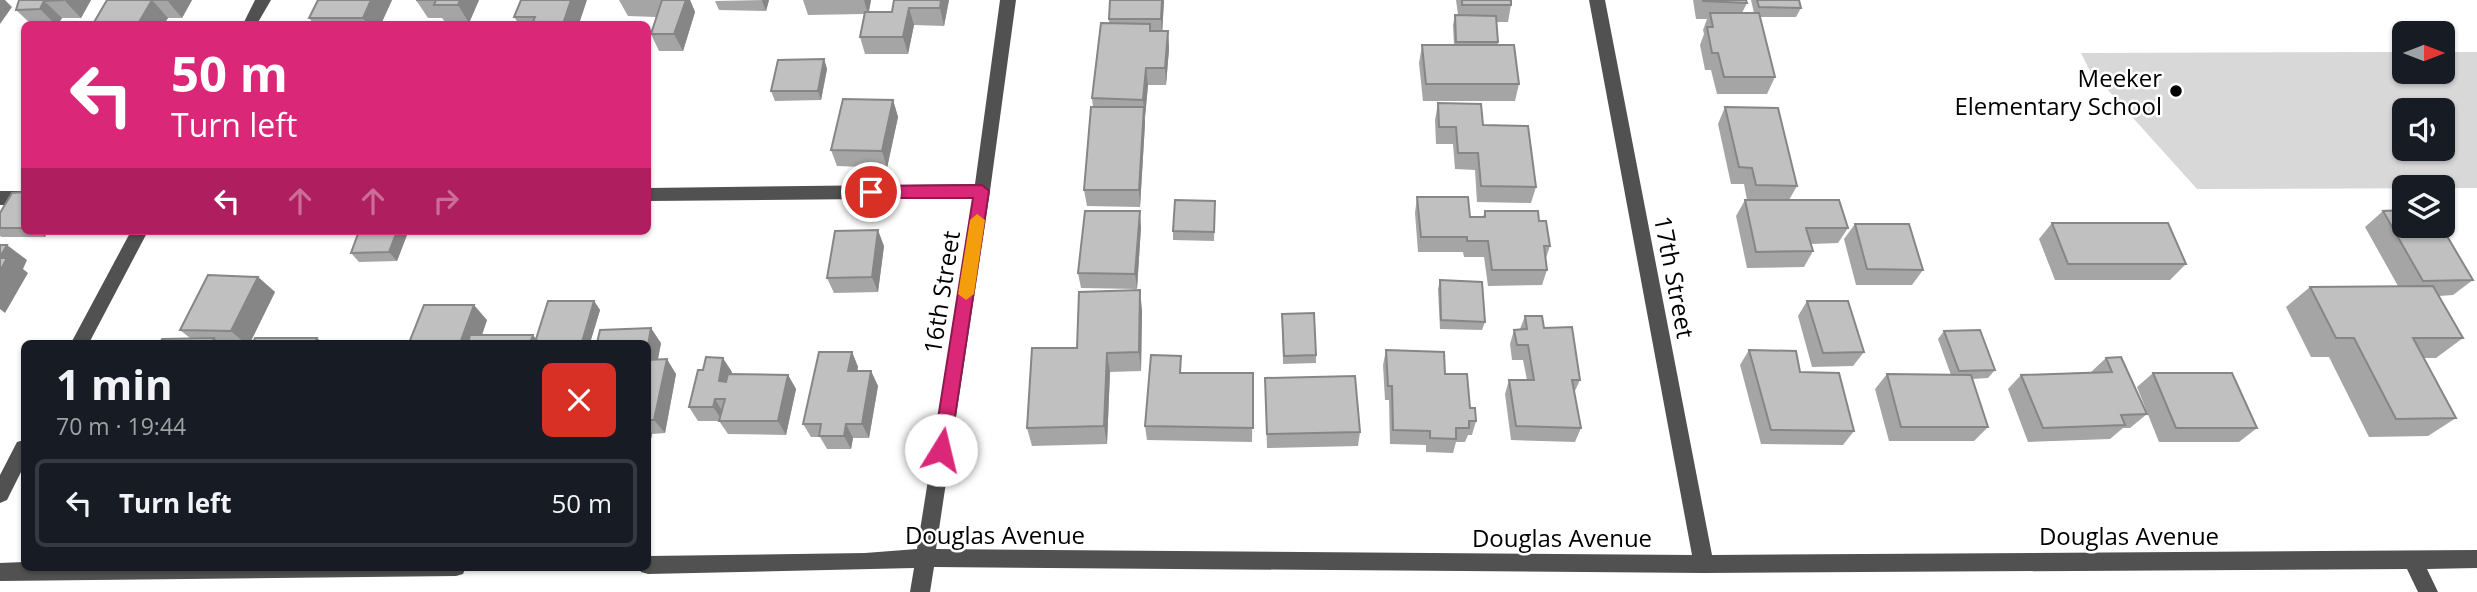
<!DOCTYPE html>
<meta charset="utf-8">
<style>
:root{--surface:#171b24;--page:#242831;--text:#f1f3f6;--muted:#9ea1a6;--line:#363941}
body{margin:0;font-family:"Open Sans",sans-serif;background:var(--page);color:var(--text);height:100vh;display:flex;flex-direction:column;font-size:26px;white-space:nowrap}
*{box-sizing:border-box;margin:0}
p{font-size:23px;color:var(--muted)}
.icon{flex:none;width:38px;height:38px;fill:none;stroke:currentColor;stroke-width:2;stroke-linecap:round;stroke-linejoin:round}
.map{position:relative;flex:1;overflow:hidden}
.sheet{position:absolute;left:21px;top:340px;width:630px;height:231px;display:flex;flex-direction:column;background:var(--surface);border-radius:10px;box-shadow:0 2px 5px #0004}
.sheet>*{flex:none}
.banner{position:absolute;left:21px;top:21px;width:630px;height:214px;border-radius:10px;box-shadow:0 2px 5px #0004;background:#db2777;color:#fff;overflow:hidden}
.needle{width:46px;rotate:90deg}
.buttons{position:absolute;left:2392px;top:21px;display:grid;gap:14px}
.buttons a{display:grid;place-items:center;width:63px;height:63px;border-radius:10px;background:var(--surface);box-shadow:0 2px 5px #0004;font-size:35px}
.pin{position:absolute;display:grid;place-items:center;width:60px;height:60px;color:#fff;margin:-30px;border:4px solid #fff;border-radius:50%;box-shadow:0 2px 7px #0007}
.me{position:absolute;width:77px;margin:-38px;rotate:9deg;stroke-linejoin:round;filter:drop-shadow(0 0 5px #0008)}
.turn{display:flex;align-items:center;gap:24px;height:147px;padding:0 35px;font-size:32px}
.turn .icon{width:91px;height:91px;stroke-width:2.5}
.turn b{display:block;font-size:49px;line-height:60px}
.lanes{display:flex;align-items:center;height:66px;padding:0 35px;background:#0003;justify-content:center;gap:35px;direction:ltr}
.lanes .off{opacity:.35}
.round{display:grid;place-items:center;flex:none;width:74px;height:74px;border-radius:10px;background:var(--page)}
.summary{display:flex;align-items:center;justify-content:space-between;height:119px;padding:0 35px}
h1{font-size:42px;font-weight:700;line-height:52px}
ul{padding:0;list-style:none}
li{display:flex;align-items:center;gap:21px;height:88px;margin:0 14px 10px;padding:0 21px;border:4px solid var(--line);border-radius:10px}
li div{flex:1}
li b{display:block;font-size:26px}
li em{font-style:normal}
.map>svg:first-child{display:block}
</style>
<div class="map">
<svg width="2477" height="592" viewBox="0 0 2477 592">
<rect width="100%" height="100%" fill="#fff"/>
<path fill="#d8d8d8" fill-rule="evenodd" d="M2404,52v20h39v-20h34v136l-280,1 -108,-120 -8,-16zM2404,110h39v39h-39z"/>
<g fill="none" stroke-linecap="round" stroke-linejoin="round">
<path fill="#515151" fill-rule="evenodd" d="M255,0h16l-14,24h-14z
M1000,0h16l-26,191 -54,358 756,6 -103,-555h16l107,555 765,-5v18l-50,1 11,23h-20l-11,-23 -703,4 -770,-6 -4,25h-20l4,-24 -266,6 -7,-2 -2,-5h9v-11l217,-3 52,-4 56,-351 -325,3v-13l327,-4z
M0,191h24v14h-24z
M131,231h17l-59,112h-18z
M24,440v26l-17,34 -7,3v-28l17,-33z
M24,562v5h442l-3,7 -7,2 -456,5v-18z"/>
</g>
<path fill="#a5a5a5" d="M19,0h72l-10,18h-19l-4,6h-27l-15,-14z
M107,0h85l-10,18h-14l-4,6h-71z
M392,0l-11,24h-67l-5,-6z
M416,0h63l-10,23h-23l-4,-5h-14z
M521,0l58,24h-60l-5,-7z
M619,0h71l5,12 -12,39h-24l-8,-17 5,-17 -28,-1z
M769,0l-3,11 -47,-1 -4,-9z
M803,0h68l-2,12h23l57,-12 -5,26 -30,-1 -6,29h-43l-5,-17 4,-23 -56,1z
M1110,0h54l-2,31h6l1,18 -3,36h-18l-3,32v6l-5,84 -53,-1 -3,-16 9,-83 -1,-9 17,-75z
M1456,0h55v5l-3,17h-12l2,23 21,39 -4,17h-92l-4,-38 3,-18h32l-1,-20 2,-10h3z
M1685,0h61l1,3 -5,10h12l-3,-13h48l2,8 -5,9h-36l15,60 -8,17h-50l-6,-24h-6l-5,-25 4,-11 -1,-4 4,-11h-11l-3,-19z
M824,59l3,10 -6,31 -46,1 -4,-10z
M893,100l5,17 -11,51 -50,-2 -6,-16z
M1438,103l45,22 53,62 -5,16 -54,-1 -2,-32 -20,-1 -2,-25h-17l-1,-24z
M1725,107l72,79 -8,14 59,28 -10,15 -27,1 2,7 -9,16 -57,1 -11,-52 9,-16h2l-3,-16h-13l-13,-60z
M24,192v39h24l-3,6h-43l-2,-1v-23z
M1417,197l53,20h13l2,-6 54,10 11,25 -4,12 1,12 -5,15 -54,1 -4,-29h-20l-1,-5h-45l-3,-39z
M1215,210l-1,31 -41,-1v-9z
M2383,211l90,69 -20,15 -14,1 24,42 -27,20h-13l33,60 -28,18 -59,1 -40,-80h-18l-25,-50 24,-20 88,-1 -33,-59z
M2052,223l134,41 -16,16h-115l-16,-41z
M1855,224l68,46 -11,15h-56l-12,-46z
M1141,227l-4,62 -56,-1 -3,-15z
M359,231h45l3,4 -10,26 -38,1 -8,-9z
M884,246l-6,46 -44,1 -7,-15z
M258,277l17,15 -25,51h-90l30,-5 -10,-8z
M1440,280l45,42 -3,8 -42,-1 -2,-40z
M594,301l6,9 -10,33h-181l78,-23 -5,15 54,4z
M1807,301l57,51 -11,14 -41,1 -14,-51z
M1142,310l-1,61 -31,1 -3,72 -75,2 -5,-18 50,-80z
M1282,314l34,41v8l-33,1z
M1525,316l19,12 36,52 -6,13 7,35 -6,14 -64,-2 -6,-46 4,-14h18l-4,-20h-11l-2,-16 4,-14 6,-1z
M1944,331l51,39 -7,8 -16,1 16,48 -14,14h-85l-14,-52 12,-15 64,1 -13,-36z
M648,343h13l-3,16 18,15 -11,59 -13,1 -3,15h-1z
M1386,350l59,24 25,34 6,13 -4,14h-4l-3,7h-9l-3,11 -27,-1v-7l-36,-1 -1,-44h-4l-2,-35z
M1749,350l51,22 54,59 -11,14 -82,-1 -21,-79z
M852,352l6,15 -1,4h14l7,15 -9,52h-16l-2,11h-24l-7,-12h-9l-8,-13z
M2106,358l41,56 -17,14h-7l-13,11 -82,3 -20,-53 13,-14 70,-3z
M732,372v2l56,1 8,14 -10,46 -58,-1 -9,-13h-21l-9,-14z
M1253,373l-1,69 -105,-2 -2,-14z
M2153,373l104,55 -18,14h-80l-22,-55z
M1265,378l95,54 -2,14 -91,2z"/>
<path fill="#868686" d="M0,0h5l7,7 -12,17z
M64,0h27l-10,18z
M152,0l16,18 -4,6h-26z
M167,0h25l-10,18z
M371,0h21l-11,24h-14l-4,-6z
M460,0h19l-10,23 -11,-18z
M571,0h16l-8,24h-16z
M686,0h4l5,12 -12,39 -9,-17z
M762,0h7l-3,11 -4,-10z
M864,0h7l-3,14z
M941,0h8l-5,26 -4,-18z
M1162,0h2l-2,37 -1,-18z
M44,1l18,17 -4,6h-3l-15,-15z
M909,8l5,17 -6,29 -5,-17z
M1168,31l1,18 -3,36 -1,-17z
M824,59l3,10 -6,31 -3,-9z
M1146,68l2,17 -3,32 -2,-17z
M893,100l5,17 -11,51 -5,-17z
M1144,107l1,16 -5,84 -1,-17z
M1140,211l1,16 -4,62 -2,-15z
M878,230l6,16 -6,46 -6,-15z
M38,231h10l-3,6z
M397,231h7l3,4 -10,26 -8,-9z
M7,245l20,15 -4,9 5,4 -23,40 -5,-4v-51z
M258,277l17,15 -25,51h-5l-14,-12z
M1140,290l2,20 -1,61 -2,-19z
M594,301l6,9 -10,33h-7l-1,-1z
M474,305l13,15 -8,23h-19z
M651,328l10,15 -6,31 -7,-10v-19z
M533,335l6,8h-9z
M214,338l6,5h-8z
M317,338l6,5h-8z
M852,352l6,15 -3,19 -7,-15z
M1107,353l3,19 -3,72 -3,-18z
M723,358l9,14 -4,24 -9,-15z
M667,359l9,15 -11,59 -11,-13z
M871,371l7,15 -9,52 -7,-14z
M788,375l8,14 -10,46 -8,-14z
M715,399l9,15 -1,7 -10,-14z
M846,424l7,14 -2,11 -7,-13z
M648,428l4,6 -3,15 -1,-1z"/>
<path fill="#c0c0c0" stroke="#868686" stroke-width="2" d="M19,0h45l-20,1 -4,8 -24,1z
M107,0h60h-15l-14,24h-45z
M318,0h53l-8,18h-54z
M416,0h44l-2,5h-24l2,-5z
M521,0h50l-8,24h-31l3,-7h-21z
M662,0h24l-12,34h-23z
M894,0h47l-1,8h-31l-6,29h-43l5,-25h27z
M1110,0h52l-1,19h-52z
M1462,0h49v5h-49z
M1703,0h43l1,3 -44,-2z
M1757,0h42l2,8 -42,-1z
M1710,13h49l16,64h-51l-6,-24h-6l-5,-26h6z
M1455,15l41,1 2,26h-42z
M1101,23l49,1v7h18l-3,37h-19l-3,32 -51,-2z
M1422,45h92l5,39h-93z
M824,59l-6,32h-47l7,-31z
M843,99l50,1 -11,51 -51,-1z
M1438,103l43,1 2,21 45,1 8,61 -55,-1 -3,-33h-20l-2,-26h-17z
M1091,107h53l-5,83h-55z
M1725,107l53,1 19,78 -41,-1 -4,-17 -13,-1z
M24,192v36h-24v-15l12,-20z
M1417,197h51l2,20h15v-6h53l1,10h7l4,25h-6l3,24h-55l-4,-29h-21v-4h-46z
M1175,200l40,1 -1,31 -41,-1z
M1745,200h94l9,28h-42l7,23 -57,1z
M2404,210v16h37l32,54 -50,1 -40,-70z
M1085,211h55l-5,63 -57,-1z
M2052,223h116l18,41h-118z
M1855,224h54l14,46 -56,-1z
M878,230l-6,47 -45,1 8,-47z
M359,231h38l-8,21 -38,1z
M0,245h7l-7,12z
M0,258h7l-7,13z
M208,275l50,2 -27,54 -51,-1z
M1440,280l42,2 3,40 -44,-2z
M2433,286l30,52h-50l43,80 -60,1 -42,-81h-18l-26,-51z
M1140,290l-1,62 -32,1 -3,73 -77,2 5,-80h45l2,-56z
M548,301h46l-12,41h-44l-2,-3z
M1807,301h41l16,51 -41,1z
M424,305h50l-14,38h-51z
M1314,313l2,42 -32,1 -2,-42z
M1525,316h17l2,12 28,-1 8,53h-8l9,48 -65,-2 -7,-46h25l-6,-35h-11l-3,-15 13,-1z
M651,328l-3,17v-2h-51l3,-13z
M1980,330l15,40 -36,1 -15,-40z
M470,335h63l-3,8h-62z
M214,338l-2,5h-52l2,-4z
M255,338h62l-2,5h-62z
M1386,350l58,2 1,22h22l3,34h5l1,13h-7v7h-13v11l-26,-1v-7l-37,-1 -1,-44h-4z
M1749,350l47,1 4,21 39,1 15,58 -83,-1z
M819,352h33l-4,19h23l-9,53h-16l-2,12h-25l2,-12h-18z
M1151,355l30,1 -1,17h73v55l-108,-2z
M706,357l17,1 -4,23 7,1 2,-8 60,1 -10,46h-59l6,-22h-10l-2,8h-24l9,-37h5z
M2121,357l26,57 -26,1 4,10 -82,3 -22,-53 91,-3 -6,-14z
M667,359l-13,61h-6v-60z
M2153,373h79l25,55h-81z
M1887,374l84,1 17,52h-87z
M1355,376l5,56 -93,2 -2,-56z"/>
<path fill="#db2777" stroke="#8e194d" stroke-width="2" d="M982,185l7,6 -39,259 -9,7 -8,-7 40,-252h-102l-8,-6 8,-6z"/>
<path fill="#f59e0b" d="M977,214l8,6 -11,74 -8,6 -8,-6 12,-74z"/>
<circle fill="#000" stroke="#fff" stroke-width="2.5" cx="2176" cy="91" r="7"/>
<g text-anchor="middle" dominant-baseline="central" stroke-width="5" stroke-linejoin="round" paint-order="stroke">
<g font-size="24" fill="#000" stroke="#fff" text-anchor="end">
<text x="2162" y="77">Meeker<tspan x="2162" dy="28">Elementary School</tspan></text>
</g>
<g font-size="24" fill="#000" stroke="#fff">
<text transform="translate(1675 277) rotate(79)">17th Street</text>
<text transform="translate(941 292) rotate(-81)">16th Street</text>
<text x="995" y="534">Douglas Avenue</text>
<text x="2129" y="535">Douglas Avenue</text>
<text x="1562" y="537">Douglas Avenue</text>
</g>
</g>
</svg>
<div class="buttons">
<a><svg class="needle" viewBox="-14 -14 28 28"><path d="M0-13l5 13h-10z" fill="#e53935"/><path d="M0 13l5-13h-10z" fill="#9ea1a6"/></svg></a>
<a><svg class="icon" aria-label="sound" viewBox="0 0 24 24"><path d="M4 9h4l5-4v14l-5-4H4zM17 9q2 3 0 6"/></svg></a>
<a><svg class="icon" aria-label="layers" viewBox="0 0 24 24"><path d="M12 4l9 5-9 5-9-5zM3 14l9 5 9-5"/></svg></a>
</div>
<div class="pin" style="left:871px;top:192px;background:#d93025"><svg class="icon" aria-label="arrive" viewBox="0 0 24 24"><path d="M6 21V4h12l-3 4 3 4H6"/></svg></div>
<svg class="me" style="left:941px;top:450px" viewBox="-20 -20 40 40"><circle r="19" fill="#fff"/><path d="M0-13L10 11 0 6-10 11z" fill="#db2777"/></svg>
<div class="banner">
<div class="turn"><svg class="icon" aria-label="left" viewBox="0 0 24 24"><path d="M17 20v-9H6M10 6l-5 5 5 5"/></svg><div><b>50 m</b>Turn left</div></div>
<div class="lanes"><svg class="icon" aria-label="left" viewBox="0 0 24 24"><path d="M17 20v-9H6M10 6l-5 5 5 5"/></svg><svg class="icon off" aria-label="ahead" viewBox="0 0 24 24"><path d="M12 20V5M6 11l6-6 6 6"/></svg><svg class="icon off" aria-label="ahead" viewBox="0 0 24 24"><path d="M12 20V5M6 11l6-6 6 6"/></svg><svg class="icon off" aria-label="right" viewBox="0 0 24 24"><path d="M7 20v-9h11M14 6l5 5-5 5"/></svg></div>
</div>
<section class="sheet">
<div class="summary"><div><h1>1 min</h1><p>70 m · 19:44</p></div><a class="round" style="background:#d93025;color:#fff"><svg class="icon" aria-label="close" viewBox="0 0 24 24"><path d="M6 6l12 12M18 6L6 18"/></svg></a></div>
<ul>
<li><svg class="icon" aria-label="left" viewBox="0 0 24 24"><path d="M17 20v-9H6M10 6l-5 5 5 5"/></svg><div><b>Turn left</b></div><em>50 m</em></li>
</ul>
</section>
</div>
